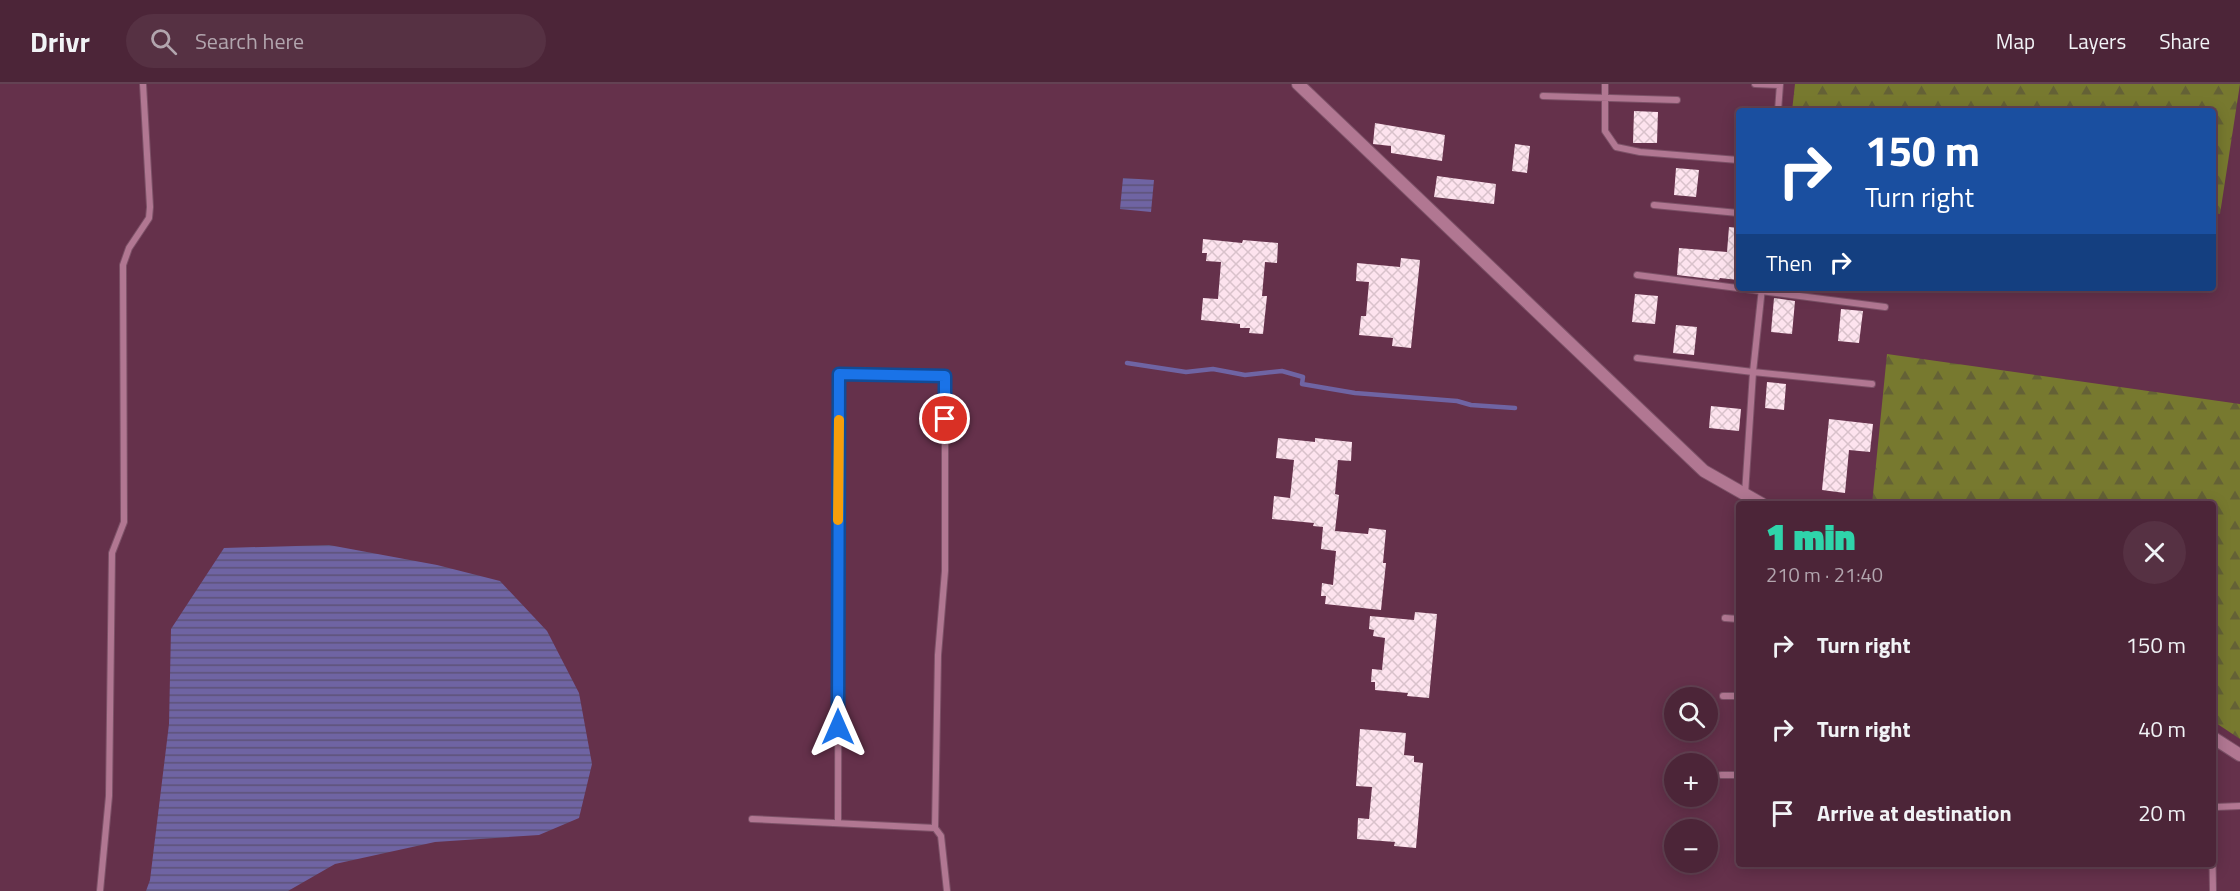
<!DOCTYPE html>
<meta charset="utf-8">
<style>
:root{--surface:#4c2538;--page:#563143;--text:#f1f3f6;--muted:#b2a5ae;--line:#634253;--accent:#2fd4aa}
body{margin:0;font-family:"Titillium Web",sans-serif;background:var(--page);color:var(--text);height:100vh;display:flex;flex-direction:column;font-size:22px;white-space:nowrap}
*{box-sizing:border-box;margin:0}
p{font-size:20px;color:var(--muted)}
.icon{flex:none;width:33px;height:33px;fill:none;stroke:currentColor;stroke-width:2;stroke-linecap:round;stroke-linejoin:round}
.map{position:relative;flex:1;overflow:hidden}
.sheet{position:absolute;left:1736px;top:417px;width:480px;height:366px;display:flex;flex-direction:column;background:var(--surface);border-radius:6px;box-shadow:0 3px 15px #0003,0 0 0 2px var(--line)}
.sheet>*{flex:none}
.banner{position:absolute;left:1736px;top:24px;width:480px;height:183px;border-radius:6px;box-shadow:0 3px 15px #0003,0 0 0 2px var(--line);background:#1a4fa0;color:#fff;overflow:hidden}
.buttons{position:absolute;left:1664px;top:603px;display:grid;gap:12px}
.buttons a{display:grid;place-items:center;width:54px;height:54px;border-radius:50%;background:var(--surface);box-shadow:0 3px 15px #0003,0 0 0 2px var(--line);font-size:30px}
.pin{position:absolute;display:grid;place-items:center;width:51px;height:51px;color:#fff;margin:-26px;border:3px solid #fff;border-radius:50%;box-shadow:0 2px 6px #0007}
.me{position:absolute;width:66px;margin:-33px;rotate:0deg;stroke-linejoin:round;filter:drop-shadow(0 0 4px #0008)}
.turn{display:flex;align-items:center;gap:21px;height:126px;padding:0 30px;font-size:27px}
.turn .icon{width:78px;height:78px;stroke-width:2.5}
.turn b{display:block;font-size:42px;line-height:51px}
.then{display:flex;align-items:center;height:57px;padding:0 30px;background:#0003;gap:12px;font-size:22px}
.round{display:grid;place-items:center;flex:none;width:63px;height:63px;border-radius:32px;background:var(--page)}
.head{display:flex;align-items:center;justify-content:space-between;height:102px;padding:0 30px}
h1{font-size:36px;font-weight:800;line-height:45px;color:var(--accent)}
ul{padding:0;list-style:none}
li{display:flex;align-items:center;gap:18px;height:84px;padding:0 30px}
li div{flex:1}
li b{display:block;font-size:22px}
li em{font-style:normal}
header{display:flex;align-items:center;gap:36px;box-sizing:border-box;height:84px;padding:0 30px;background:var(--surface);border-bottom:2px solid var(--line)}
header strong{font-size:28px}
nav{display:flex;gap:33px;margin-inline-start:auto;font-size:21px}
.search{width:420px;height:54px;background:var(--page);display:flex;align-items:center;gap:15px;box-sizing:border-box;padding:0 21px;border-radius:33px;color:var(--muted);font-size:22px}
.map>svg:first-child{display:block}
</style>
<header>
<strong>Drivr</strong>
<div class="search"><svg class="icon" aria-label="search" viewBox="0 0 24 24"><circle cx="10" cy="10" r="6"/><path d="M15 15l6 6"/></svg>Search here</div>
<nav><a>Map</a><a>Layers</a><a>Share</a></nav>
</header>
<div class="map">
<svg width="2240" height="807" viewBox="0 0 2240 807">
<defs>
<pattern id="forest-firs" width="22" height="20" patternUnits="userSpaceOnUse" patternTransform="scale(1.5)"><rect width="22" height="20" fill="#77792f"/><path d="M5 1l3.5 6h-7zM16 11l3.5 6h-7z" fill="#646136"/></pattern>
<pattern id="water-rules" width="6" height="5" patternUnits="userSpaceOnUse" patternTransform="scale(1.5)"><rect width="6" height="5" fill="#6f64a3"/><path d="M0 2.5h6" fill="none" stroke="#5d5277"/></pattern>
<pattern id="building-cross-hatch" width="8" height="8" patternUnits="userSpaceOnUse" patternTransform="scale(1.5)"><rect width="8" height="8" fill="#fde3ee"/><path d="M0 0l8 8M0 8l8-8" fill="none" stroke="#d9c2cb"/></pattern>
</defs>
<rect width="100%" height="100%" fill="#65314b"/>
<path fill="url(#forest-firs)" d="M1795,0h445l-20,130 -7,-1 -1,-102h-420z
M1887,270l353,50v335l-27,-18 -1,-217h-340z"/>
<path fill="url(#water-rules)" d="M1123,94l31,2 -3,32 -31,-3z
M329,461l108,20 63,16 47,50 32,62 13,71 -13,54 -40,17 -104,7 -100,22 -47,27h-142l4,-11 19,-156 2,-95 53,-81z"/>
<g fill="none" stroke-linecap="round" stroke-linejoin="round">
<path stroke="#6f64a3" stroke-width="4.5" d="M1127,279l59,9 27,-3 32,6 37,-4 21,6 -1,7 53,9 102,8 14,4 44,3"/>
</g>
<path fill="url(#building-cross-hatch)" d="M1634,27l24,1 -1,31h-24z
M1375,39l70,12 -3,26 -51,-8v-7l-18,-2z
M1515,60l15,2 -3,27 -15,-2z
M1676,84l23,2 -3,27 -22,-2z
M1437,92l59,8 -2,20 -60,-7z
M1729,143l9,1v52l-18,-2 -1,2 -42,-5 2,-27 48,4z
M1203,155l39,4 1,-3 35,3 -1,20 -12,-1 -3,34h5l-4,38 -14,-1 1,-5h-10v-4l-39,-4 2,-22 15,1 3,-37 -15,-1 1,-8h-5z
M1401,174l19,2 -9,88 -19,-2 1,-8 -34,-3 2,-19h5l3,-34 -13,-1 1,-18 43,4z
M1635,210l23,2 -3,28 -23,-2z
M1774,214l21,3 -3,33 -21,-2z
M1841,225l22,2 -4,32 -21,-2z
M1676,241l21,2 -3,28 -21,-2z
M1767,298l19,2 -2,26 -19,-2z
M1711,322l30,3 -2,22 -30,-3z
M1829,335l44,5 -3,28 -21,-2 -4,43 -23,-3z
M1278,354l37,4v-4l37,4 -1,19 -13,-1 -3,34 4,1 -4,36 33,3 1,-6 17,2 -3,33h3l-5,47 -56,-6 1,-8h-5l1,-13 11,2 3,-34 -15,-2 2,-22 -10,-1 1,-3 -42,-4 2,-23 16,2 4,-38 -18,-2z
M1415,528l22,2 -8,84 -22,-2 1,-3 -33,-3v-8h-4l1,-13 10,1 3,-32 -12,-2 1,-6 -5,-1 1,-13 44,4z
M1360,645l46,4 -2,22 10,1v6l9,1 -7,85 -22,-2 1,-4 -38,-3 1,-21 11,1 3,-32 -16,-1z"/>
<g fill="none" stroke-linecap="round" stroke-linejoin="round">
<defs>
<path id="street" d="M1605,0v47l11,16 24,5 98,8
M1755,0l25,1
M1543,12l134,4
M1778,27l2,-27
M1654,121l84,8
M1637,191l248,32
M1762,204l-9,84 119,12
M1637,274l116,14 -8,122
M1725,534l13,1
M1723,612h15
M1721,691h17
M2212,727l4,-4 24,-1
M752,735l183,9
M838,738l1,-449 106,3v195l-7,84 -3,173 6,8 6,55
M2212,746l1,61
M100,807l9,-95 3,-243 12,-31 -1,-257 6,-17 20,-30 1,-11 -7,-123"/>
<path id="secondary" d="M1298,0l406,387 58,33
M2212,653l28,18"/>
</defs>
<use href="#street" stroke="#7c5167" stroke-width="8"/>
<use href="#secondary" stroke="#7c5167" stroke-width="14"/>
<use href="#street" stroke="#b17792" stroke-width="6"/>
<use href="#secondary" stroke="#b17792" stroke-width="12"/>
</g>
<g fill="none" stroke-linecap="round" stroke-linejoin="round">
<defs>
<path id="route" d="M838,643l1,-353 106,2v43"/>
</defs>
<use href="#route" stroke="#114b97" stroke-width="15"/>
<use href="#route" stroke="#1a73e8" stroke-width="10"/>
<path stroke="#f59e0b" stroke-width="10" d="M838,436l1,-100"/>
</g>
</svg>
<div class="buttons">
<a><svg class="icon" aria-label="search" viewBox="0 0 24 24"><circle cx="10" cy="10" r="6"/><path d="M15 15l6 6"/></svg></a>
<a>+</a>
<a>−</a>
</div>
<div class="pin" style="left:945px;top:335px;background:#d93025"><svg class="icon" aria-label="arrive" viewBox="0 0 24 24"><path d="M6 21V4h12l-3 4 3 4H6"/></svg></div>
<svg class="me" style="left:838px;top:643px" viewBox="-20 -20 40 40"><path d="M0-17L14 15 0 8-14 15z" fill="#1a73e8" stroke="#fff" stroke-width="4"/></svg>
<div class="banner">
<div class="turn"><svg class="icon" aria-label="right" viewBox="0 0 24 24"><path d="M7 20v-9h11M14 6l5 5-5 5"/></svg><div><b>150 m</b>Turn right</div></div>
<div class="then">Then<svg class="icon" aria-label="right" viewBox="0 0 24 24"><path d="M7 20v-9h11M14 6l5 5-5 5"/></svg></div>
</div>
<section class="sheet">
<div class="head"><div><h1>1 min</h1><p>210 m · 21:40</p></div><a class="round"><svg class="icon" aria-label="close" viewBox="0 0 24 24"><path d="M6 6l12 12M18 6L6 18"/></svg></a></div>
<ul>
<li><svg class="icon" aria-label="right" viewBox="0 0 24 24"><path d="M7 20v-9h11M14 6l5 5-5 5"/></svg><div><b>Turn right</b></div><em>150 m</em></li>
<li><svg class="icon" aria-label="right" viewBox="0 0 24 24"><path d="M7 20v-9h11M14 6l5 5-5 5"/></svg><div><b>Turn right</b></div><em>40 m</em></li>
<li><svg class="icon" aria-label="arrive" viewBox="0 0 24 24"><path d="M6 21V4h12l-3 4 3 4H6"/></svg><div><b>Arrive at destination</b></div><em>20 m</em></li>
</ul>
</section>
</div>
